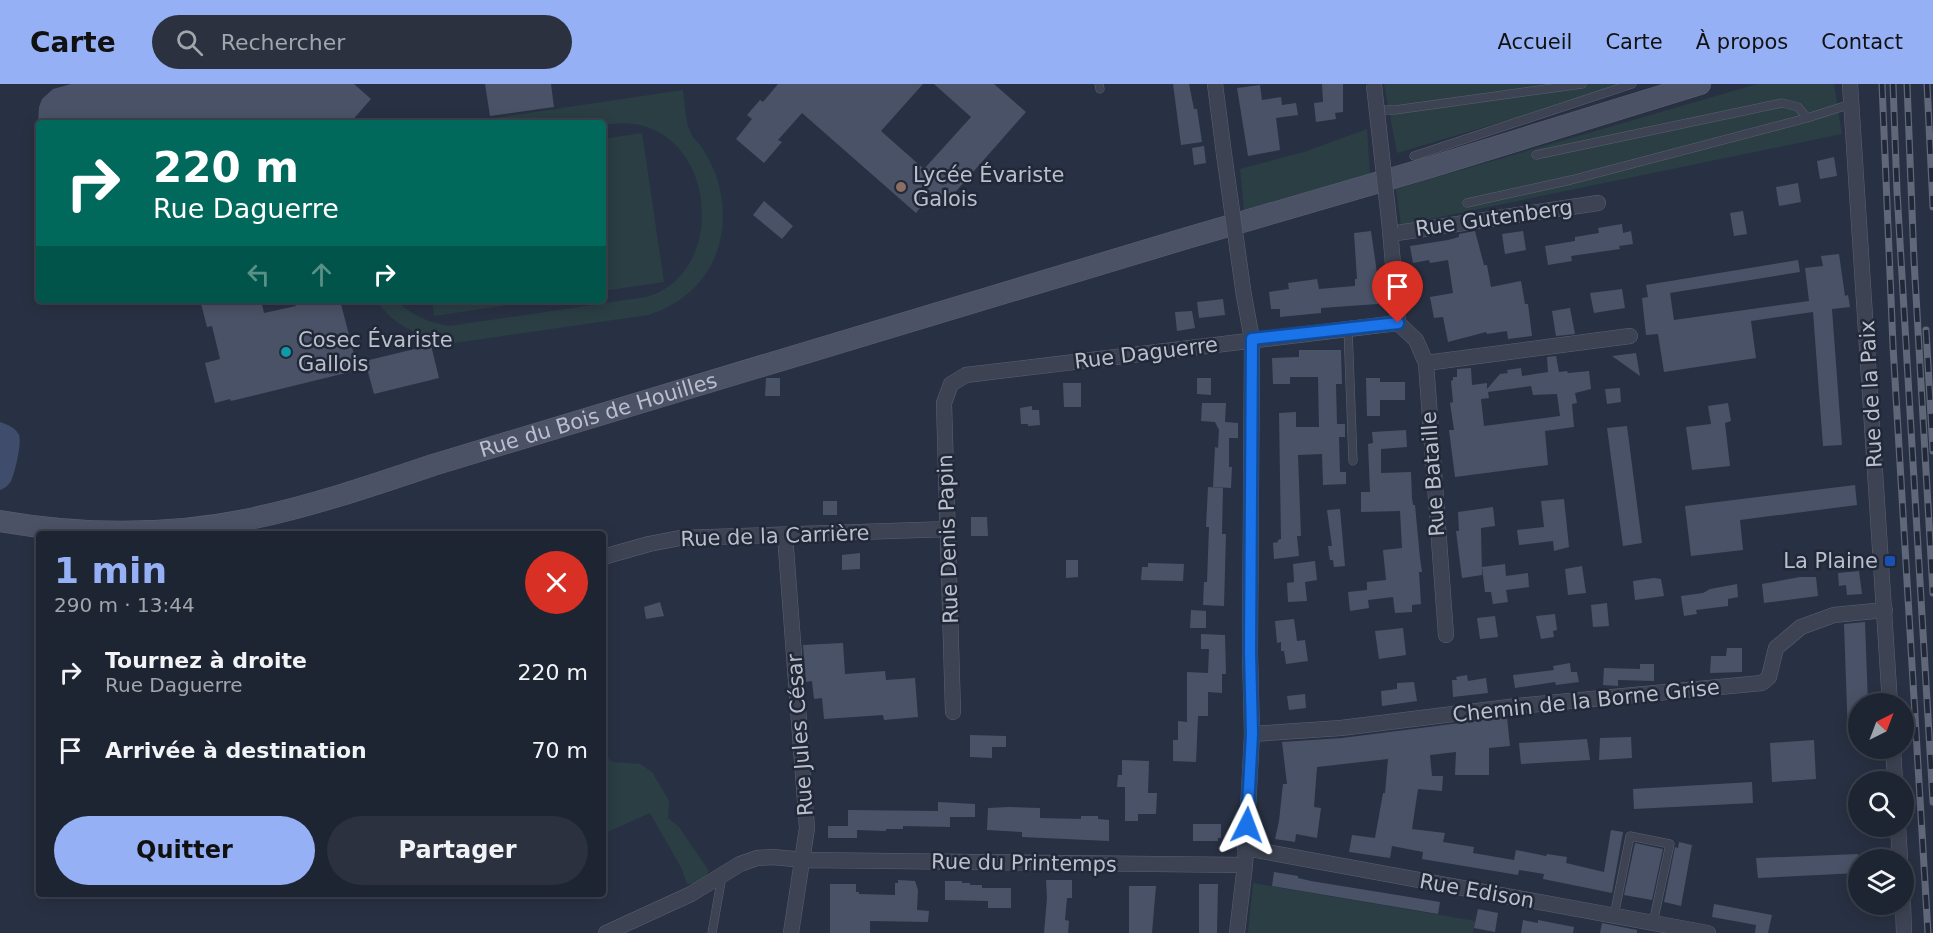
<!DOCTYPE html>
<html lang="fr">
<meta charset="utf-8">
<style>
:root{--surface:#1e2532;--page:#2b313e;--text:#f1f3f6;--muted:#a1a5ac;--line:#3c424d;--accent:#96b0f5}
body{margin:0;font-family:"DejaVu Sans",sans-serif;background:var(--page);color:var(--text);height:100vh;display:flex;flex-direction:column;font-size:22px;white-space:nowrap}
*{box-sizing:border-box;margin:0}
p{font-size:20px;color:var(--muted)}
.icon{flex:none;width:33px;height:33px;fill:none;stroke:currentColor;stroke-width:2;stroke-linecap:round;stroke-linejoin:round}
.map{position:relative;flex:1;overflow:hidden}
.drawer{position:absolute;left:36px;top:447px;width:570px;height:366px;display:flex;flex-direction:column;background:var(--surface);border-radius:6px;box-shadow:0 3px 15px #0003,0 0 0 2px var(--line)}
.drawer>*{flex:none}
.hud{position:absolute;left:36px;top:36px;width:570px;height:183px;border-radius:6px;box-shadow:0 3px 15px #0003,0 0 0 2px var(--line);background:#00695c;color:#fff;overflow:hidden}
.needle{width:39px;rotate:42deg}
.fabs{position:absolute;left:1848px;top:609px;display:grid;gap:12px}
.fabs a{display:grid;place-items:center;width:66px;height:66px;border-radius:50%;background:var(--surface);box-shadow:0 3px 15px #0003,0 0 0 2px var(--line);font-size:30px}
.pin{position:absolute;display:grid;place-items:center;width:51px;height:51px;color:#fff;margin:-62px -26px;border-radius:50% 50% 50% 0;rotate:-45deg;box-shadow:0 0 6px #0007}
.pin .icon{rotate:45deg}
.me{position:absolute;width:66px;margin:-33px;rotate:3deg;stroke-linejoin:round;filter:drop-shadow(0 0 4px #0008)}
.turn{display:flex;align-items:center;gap:21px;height:126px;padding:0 18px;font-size:27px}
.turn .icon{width:78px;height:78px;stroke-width:2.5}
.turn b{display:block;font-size:42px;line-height:51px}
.lanes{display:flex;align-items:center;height:57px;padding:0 18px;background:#0003;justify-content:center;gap:30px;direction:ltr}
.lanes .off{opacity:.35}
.round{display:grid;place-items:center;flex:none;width:63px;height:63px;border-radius:32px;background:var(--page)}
.headline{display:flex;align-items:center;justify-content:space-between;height:102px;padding:0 18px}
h1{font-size:36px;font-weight:800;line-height:45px;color:var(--accent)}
.button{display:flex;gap:12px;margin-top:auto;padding:12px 18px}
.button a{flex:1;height:69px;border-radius:36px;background:var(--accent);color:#111;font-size:24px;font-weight:800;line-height:69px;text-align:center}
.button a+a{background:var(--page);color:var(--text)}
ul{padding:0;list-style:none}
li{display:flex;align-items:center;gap:18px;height:78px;padding:0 18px}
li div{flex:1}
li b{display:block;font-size:22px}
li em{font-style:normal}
header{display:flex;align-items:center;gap:36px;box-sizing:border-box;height:84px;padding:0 30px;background:var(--accent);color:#111}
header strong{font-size:28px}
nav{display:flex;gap:33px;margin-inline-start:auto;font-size:21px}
.search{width:420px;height:54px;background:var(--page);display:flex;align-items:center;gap:15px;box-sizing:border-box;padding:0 21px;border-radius:33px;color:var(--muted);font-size:22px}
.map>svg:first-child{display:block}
</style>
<header>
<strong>Carte</strong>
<div class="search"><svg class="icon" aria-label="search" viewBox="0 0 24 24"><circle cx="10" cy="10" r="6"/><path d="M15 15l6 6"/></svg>Rechercher</div>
<nav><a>Accueil</a><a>Carte</a><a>À propos</a><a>Contact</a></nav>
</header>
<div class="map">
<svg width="1933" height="849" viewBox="0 0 1933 849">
<rect width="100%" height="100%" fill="#283143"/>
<path fill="#2a3e44" d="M1384,0h245l-232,69z
M1757,0h77l8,50 -441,91 -5,-36z
M683,6c2,13 2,30 7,41 2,6 7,11 11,15 6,9 11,19 15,29 20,62 -5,120 -68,140l-194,28c-32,-6 -59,-15 -78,-43h20c15,15 33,23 54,26l196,-29c77,-21 73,-149 -2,-171 -14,-4 -27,-3 -41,-1v-2h-142z
M1367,45l3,45 -126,36 -4,-41 64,-17z
M642,49l22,149 -61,9v-152z
M432,216h111l-109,16z
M603,670l10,8 27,2 12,8 17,29 -1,17 11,9 30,44c-5,8 -12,14 -22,13l-5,-15 -32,-56 -47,21z
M1253,799l222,38 -2,12h-225z"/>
<path fill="#3f4c6b" d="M0,338c8,3 15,5 19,13 3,8 -4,38 -8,46 -3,5 -6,7 -11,9z"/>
<path fill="#4a5267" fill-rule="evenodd" d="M71,0h283l17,15 -21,24h-312l1,-16 3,-8 11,-10z
M485,0h66l3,23 -64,9z
M778,0h145l-42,47 43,38 47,-52 -37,-33h60l32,28 -83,94 -12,-11 -15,18 -114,-100 -24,27 4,2 -18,21 -28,-24 16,-20 -5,-4 13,-15 3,2z
M1173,0h16l5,25h3l5,33 -21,3z
M1322,0h21v28l-8,1 1,6 -20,3 -2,-19 9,-1z
M1260,1l2,15 19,-3 1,8 14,-2 2,12 -22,3 4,32 -32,6 -11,-68z
M1204,62l2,17 -12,2 -2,-17z
M1834,73l3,19 -17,3 -3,-18z
M1798,99l3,19 -22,4 -3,-19z
M764,117l29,25 -11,13 -29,-24z
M1743,127l4,23 -13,2 -4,-23z
M1622,140l1,9 8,-2 2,13 -14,2 1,3 -49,7 1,5 -24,4 -3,-19 30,-5v-4l24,-4 -1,-5z
M1371,147l8,56h4l1,12 -6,1v4l-57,4v5l-41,4v-8h-9l-2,-17 20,-3 -1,-6 29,-4 2,10 36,-3v-7h2l-3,-46z
M1475,147l9,34h3l4,22 30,-6 4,23h3l4,32 -24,3 -1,-8 -20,3 -1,-2 -38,10 -5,-25 -9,1 -4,-21 23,-4 -5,-33 -18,3 -1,-3 -16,3 -3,-17 38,-6 11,-3v-3z
M1523,147l3,19 -21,4 -3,-20z
M1839,170l6,42 3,-1 2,12 -18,2 10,136 -19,1 -10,-134 -62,9 5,37 -92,14 -6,-38 -12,1 -4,-37 6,-1 -2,-12 152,-25 2,12 -130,21 4,27 135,-19 -4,-33 18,-2 -2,-10z
M1622,205l3,19 -31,5 -4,-20z
M1223,215l2,16 -26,3 -2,-16z
M200,216h61l3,13 32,-7 -2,-6h46l18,70 -127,31 -1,-2 -15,4 -10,-40 15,-4 -8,-33 -5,1z
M1570,224l5,26 -19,2 -4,-25z
M1192,227l3,17 -18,3 -2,-19z
M431,261l8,33 -65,16 -9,-33z
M1299,266h42l1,34h-6l1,40h8v13h-6l1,35h6v12l-23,1 -1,-31 -24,1 3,81h-4l2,20 -25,3 -1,-16 5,-1v-2l3,-1 -2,-126 17,-1v15h23l-1,-50h-28v7h-17l-1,-26 27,-1z
M1636,269l4,23 -28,-20z
M1556,272l3,16 8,-1 1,2 21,-2 2,18 -16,4 2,10 -5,1 2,23 -29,4 3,34 -93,12 -6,-47h5l-4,-27 3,-1 -2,-21 2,-1v-3h4v-8l14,-1 1,17 15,-2v6l13,-15 8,-1 -1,-3 14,-2 1,8 26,-4 -1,-15zM1531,302l2,9 24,-1 3,22 -76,10 -3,-27 8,-1 -1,-6z
M766,294h14v18h-15z
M1197,294h14v17l-14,-1z
M1366,294h14v4h25v18h-25v16h-13z
M1063,299h18v24h-17z
M1620,304l1,14 -14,2 -2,-15z
M1202,319h24l-1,19 13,1v15h-9v29h3l-1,21 -18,-1 2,-40 3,1 1,-18 -4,-8 -14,-1z
M1728,319l3,18 -6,2 5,43 -38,4 -6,-43 25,-3 -3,-18z
M1032,322v4h7l1,15 -12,1v-2h-7l-1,-16z
M1627,342l15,117 -19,3 -16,-118z
M1406,346l1,17 -26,2v24l30,-1 1,26 1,7h2l5,53 2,14h-3l2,32 -9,1v7l-17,1 -2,-16 -25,3 1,8 -19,3 -2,-19 19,-2v-8l19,-2 -3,-30 19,-2 -2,-37 -39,1v-20h9l-2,-48 5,-1 -1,-11z
M1855,401l2,20 -117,15 3,30 -52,6 -6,-50z
M1208,403l15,1 -1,46h4l-2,72 -21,-1 1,-23h3l2,-55h-3z
M1564,415l5,48 -15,4 -1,-10 -34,4 -2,-15 27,-3 -3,-26z
M823,417h14v14h-14z
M1493,423l2,19 -14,2 1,47 -20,3 -6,-47h3l-1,-19z
M1340,425l5,57 -11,1 -1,-7h-3l-2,-14h4l-5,-36z
M971,433h16l1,19h-17z
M860,469v16l-18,1v-15z
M1066,476h12v17l-12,1z
M1315,477l2,19 -12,2 2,19 -19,1 -1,-19 7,-1 -1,-18z
M1148,479l36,1 -1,17 -42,-1 1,-13h6z
M1505,480l1,12 22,-3 1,14 -23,3 2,12 -15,2 -2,-12h-6l-3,-25z
M1582,482l4,27 -18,2 -3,-26z
M1859,487l3,23 -15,1 -1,-10 -7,1 -1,-13z
M1800,493h16l2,19 -54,7 -2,-19z
M1654,494l7,1 3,17 -29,4 -2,-19z
M1737,500l1,13 -10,2v7l-32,4 1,4 -13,2 -3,-20 22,-3 7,-4z
M660,518l4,14 -18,3 -2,-12z
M1607,519l2,23 -16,1 -2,-22z
M1191,526l15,1v17h-16z
M1555,530l2,16 -4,1 1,6 -13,2 -5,-23z
M1495,532l3,21 -18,2 -3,-21z
M1294,535l3,22 8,-1 3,21 -22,3 -2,-13h-3v-9l-4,1 -2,-22z
M1865,538l3,82h-10v33h-10l-4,-113z
M1403,544l3,27 -27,4 -4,-28z
M1201,550l24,1 1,39h-4v19l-14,-1v24h-10l-2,46 -23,-1v-21h5v-19l9,1v-50l21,1 1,-24h-8z
M843,559l2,31 40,-3 1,9 29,-2 3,39 -34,3 -1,-5 -59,4 -2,-21 -8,1 -2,-18 -6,1 -3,-37z
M1727,564h15v24l-32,1 1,-17h15z
M1570,579l1,9h6l2,10 -23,3 -1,-3 -40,6 -2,-13 41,-5 -1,-4z
M1640,580h14v17l-36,-1v6l-15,-1 1,-17 36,1z
M1467,591l1,6 18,-3 2,15 -35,4 -1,-17h5l-1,-3z
M1414,598l3,19 -35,5 -1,-15 16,-2v-6z
M1305,610l1,14 -17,2 -2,-14z
M1507,633l3,29 -21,2v27h-34l1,-23 -26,3 2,21h11l-1,15 -24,-2 -6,40 33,4 -2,9 31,5 -1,6 41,7 2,-10 30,6 1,-2 20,3 -1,6 38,9 7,-42 12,2 -11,61 -69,-14 1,-5 -25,-4 -1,5 -96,-16 1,-7 -31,-6 -2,12 -41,-6 3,-17 23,3 8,-45h2l3,-34 -71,8 -3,40 7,1 -4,30 -21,-4 -1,8 -20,-3 4,-18 4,-37h4l-5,-42 60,-4z
M970,651l36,1v11h-14v11l-22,-1z
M1631,653l1,21 -33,2 1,-22z
M1587,655l3,21 -69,4 -2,-21z
M1814,656l2,39 -44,3 -2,-39z
M1122,676l27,1 -1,32h9l-1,21h-18v7h-13v-34h-8l1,-12h4z
M1752,698l1,21 -119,6 -1,-20z
M938,718l37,2v13h-25v10l-47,-1v3h-17v2l-29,-1v8h-29v-12h20v-16l90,1z
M1008,723l32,1v10l41,1v-3h17v3l11,1v21l-87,-4v-5l-35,-2 1,-22z
M1193,740h28v14h-3v3h-25z
M1679,758l13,3 -11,61 -17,-4 11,-55 3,1z
M1635,759l28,6 -11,51 -28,-5z
M1858,770v19l-100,5 -2,-20z
M1274,788l24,4v2l13,3 129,21 -2,12 -166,-28z
M898,796l17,1 3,9 -1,20 12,1 -1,11 -58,-1v12h-40v-49h26v8h3v2l36,1v-12h3z
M1046,796h26v18h-5l-2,22 4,1 -1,12h-24l3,-35z
M945,797h17v2h8v2h12v3h29v20h-23v-7l-43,-1z
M1199,800h19l-1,49h-18z
M1129,802h27l-4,47h-23z
M1714,820l58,11 -4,18h-13l1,-8 -44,-8z
M1478,825l20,4 -3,19 -21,-4z
M1523,836l15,3v-3l36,7 -1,6h-52z
M1602,839l35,7v3h-37z"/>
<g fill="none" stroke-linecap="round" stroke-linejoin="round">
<defs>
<path id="lane" d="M1099,0l1,5
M1376,26h19l187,-26
M1536,71l246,-52 16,4 9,11
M1414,72l218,-72
M1467,119l104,-23 236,-62 44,-14
M1348,245l5,132
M1614,832l16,-80 40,8 -17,79
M712,849l10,-57"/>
<path id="street" d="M1215,0l9,70
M1850,0l40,620
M1390,145l8,94
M1390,150l208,-31
M1398,239l18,17 10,23 20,272
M1426,279l204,-27
M785,451l22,293 -16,105
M603,473l46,-13 31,-6 269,-9
M953,628l-9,-309 7,-19 15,-9 432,-52
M1252,650l89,-6 176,-22 245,-23 7,-6 7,-29 25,-21 33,-12 51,-5
M1893,664l2,34
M1898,742l2,34
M1245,764l463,85
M1903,820l1,29
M606,849l85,-39 49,-30 17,-6 16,-1 31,3 441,5
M1237,849l8,-68 7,-131 -2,-81 2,-314 -8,-43"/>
<g id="secondary">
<path id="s1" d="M0,437c79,14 166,15 245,-1 64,-13 126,-34 188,-55l754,-227 244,-71 269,-83"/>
</g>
</defs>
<use href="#lane" stroke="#5b6170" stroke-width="9"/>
<use href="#street" stroke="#5b6170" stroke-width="16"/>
<use href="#secondary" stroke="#5b6170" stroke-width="22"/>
<use href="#lane" stroke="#3d4353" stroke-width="8"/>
<use href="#street" stroke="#3d4353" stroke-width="15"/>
<use href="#secondary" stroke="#4b5266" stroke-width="21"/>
<defs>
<path id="rail" d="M1882,0l11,262 35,587
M1893,0l4,107 36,611
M1907,0l7,176 19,333
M1927,0l6,123
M1926,246l7,121"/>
</defs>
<use href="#rail" stroke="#5f6779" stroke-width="7"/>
<use href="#rail" stroke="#212838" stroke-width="4.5" stroke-dasharray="14" stroke-linecap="butt"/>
<defs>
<path id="street-bridge" d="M1374,1l16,144
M1224,70l20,142"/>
</defs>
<use href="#street-bridge" stroke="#5b6170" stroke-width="16" stroke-linecap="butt"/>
<use href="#street-bridge" stroke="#3d4353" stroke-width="15"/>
</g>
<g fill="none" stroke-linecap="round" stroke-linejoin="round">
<defs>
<path id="route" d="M1247,741l5,-91 -2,-82 2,-313 146,-16"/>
</defs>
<use href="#route" stroke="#114b97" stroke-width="15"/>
<use href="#route" stroke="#1a73e8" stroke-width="10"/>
</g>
<circle fill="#8d6e63" stroke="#212838" stroke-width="2" cx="901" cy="103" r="6"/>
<circle fill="#0f9aa8" stroke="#212838" stroke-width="2" cx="286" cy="268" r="6"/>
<rect fill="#1a4fb4" stroke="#212838" stroke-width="2" x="1884" y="471" width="12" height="12" rx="3"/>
<g text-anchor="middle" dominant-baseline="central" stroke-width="5" stroke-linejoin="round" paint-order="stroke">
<g font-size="21" fill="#babfcc" stroke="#212838" text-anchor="start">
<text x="913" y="91">Lycée Évariste<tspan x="913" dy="24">Galois</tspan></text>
<text x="298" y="256">Cosec Évariste<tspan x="298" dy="24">Gallois</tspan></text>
<text x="1878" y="477" text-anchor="end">La Plaine</text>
</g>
<g font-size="21" fill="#babfcc" stroke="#212838">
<text transform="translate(1494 134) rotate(-8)">Rue Gutenberg</text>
<text transform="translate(1146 269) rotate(-7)">Rue Daguerre</text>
<text transform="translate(1871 310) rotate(-93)">Rue de la Paix</text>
<text stroke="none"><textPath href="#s1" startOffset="615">Rue du Bois de Houilles</textPath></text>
<text transform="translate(1433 390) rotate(-94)">Rue Bataille</text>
<text transform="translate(775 452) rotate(-2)">Rue de la Carrière</text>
<text transform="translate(948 455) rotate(-92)">Rue Denis Papin</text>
<text transform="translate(1586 617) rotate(-6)">Chemin de la Borne Grise</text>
<text transform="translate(800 651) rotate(-94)">Rue Jules César</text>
<text transform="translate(1024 779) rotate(1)">Rue du Printemps</text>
<text transform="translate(1477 807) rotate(10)">Rue Edison</text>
</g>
</g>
</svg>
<div class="fabs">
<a><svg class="needle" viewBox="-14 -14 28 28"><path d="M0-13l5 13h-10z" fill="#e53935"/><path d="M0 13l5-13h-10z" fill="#a1a5ac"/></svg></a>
<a><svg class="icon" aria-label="search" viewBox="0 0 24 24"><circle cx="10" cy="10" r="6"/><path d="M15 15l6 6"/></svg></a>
<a><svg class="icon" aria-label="layers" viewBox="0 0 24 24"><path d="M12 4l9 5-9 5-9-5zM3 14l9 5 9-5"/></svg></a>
</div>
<div class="pin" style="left:1398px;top:239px;background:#d93025"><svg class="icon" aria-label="arrive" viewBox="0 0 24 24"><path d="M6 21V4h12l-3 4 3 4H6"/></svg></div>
<svg class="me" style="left:1247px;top:741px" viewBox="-20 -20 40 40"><path d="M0-17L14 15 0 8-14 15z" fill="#1a73e8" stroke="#fff" stroke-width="4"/></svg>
<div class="hud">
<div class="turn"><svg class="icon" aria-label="right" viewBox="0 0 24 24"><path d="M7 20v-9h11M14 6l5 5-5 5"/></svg><div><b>220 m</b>Rue Daguerre</div></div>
<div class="lanes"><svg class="icon off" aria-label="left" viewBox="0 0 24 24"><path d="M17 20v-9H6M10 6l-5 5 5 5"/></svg><svg class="icon off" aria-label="ahead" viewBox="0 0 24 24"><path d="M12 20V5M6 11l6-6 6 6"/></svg><svg class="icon" aria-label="right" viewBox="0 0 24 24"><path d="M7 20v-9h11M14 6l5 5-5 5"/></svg></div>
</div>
<section class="drawer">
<div class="headline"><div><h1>1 min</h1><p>290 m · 13:44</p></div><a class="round" style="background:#d93025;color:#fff"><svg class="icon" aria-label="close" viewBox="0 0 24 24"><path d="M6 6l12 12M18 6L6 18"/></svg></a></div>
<ul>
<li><svg class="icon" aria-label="right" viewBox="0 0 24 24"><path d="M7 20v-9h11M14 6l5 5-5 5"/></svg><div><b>Tournez à droite</b><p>Rue Daguerre</p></div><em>220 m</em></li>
<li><svg class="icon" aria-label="arrive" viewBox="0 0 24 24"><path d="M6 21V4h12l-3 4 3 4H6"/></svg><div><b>Arrivée à destination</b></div><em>70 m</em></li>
</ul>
<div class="button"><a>Quitter</a><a>Partager</a></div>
</section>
</div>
